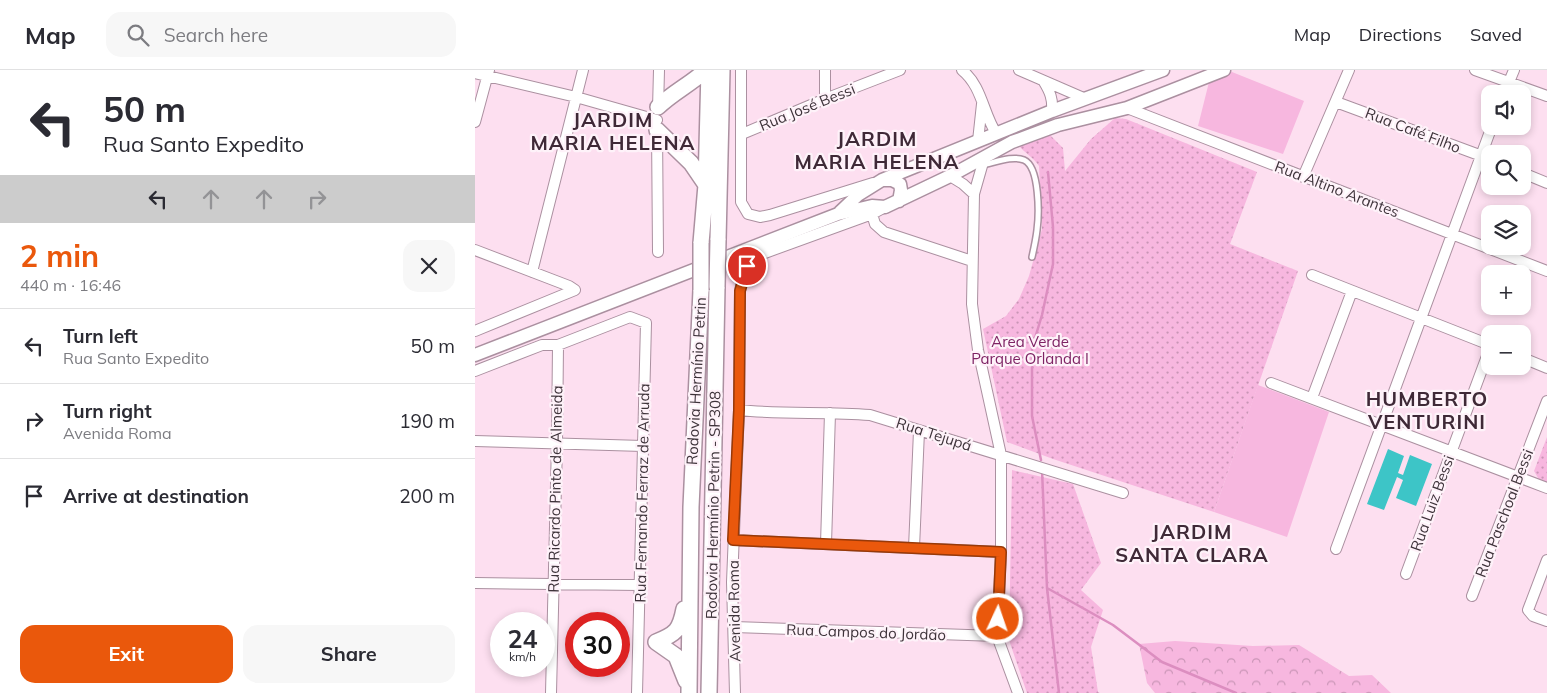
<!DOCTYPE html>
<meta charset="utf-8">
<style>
:root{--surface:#fff;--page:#f7f7f7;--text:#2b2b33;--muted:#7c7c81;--line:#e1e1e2;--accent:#ea580c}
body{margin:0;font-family:Mulish,sans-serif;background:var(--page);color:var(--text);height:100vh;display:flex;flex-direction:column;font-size:19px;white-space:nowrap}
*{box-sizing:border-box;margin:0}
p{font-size:16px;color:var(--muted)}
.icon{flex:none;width:28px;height:28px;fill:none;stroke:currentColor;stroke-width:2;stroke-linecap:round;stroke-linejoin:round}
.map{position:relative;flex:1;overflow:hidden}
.panel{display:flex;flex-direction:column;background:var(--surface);width:475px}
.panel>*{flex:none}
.guide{background:#fff;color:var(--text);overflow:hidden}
.controls{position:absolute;left:1006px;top:15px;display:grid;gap:10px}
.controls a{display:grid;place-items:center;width:50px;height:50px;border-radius:10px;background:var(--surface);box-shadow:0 2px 8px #0003;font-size:25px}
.speed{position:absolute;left:15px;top:542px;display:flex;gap:10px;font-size:25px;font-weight:700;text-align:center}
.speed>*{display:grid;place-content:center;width:65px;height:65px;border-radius:50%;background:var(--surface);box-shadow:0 2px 8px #0003;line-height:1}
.speed small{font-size:12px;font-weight:400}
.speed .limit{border:8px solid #d22;background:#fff;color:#111}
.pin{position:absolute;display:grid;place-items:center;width:42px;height:42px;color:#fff;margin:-21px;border:2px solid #fff;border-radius:50%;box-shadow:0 1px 5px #0007}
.me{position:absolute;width:55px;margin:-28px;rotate:3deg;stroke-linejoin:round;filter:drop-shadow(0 0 4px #0008)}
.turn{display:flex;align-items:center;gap:18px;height:105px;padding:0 20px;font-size:22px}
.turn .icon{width:65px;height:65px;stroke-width:2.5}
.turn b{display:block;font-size:35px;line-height:42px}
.lanes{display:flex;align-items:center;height:48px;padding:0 20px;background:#0003;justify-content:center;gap:25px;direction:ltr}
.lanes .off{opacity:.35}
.round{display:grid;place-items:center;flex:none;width:52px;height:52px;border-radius:15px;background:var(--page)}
.head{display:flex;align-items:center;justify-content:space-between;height:85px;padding:0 20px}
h1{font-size:30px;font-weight:700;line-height:38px;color:var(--accent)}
.action{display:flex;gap:10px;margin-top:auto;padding:10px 20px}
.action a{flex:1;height:58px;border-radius:15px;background:var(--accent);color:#fff;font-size:20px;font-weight:700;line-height:58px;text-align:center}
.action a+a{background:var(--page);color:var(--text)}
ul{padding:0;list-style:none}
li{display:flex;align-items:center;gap:15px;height:75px;padding:0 20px;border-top:1px solid var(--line)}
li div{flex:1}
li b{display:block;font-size:19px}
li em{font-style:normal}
header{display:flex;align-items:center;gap:30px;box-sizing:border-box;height:70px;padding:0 25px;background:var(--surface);border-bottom:1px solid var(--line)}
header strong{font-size:24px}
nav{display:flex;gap:28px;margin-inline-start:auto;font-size:18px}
.search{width:350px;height:45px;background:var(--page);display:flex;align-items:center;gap:12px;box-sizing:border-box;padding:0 18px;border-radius:15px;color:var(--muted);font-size:19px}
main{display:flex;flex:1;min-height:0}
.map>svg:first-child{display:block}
</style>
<header>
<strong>Map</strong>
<div class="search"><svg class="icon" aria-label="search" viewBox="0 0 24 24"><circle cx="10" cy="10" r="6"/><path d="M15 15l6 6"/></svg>Search here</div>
<nav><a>Map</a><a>Directions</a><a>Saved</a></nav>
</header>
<main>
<section class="panel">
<div class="guide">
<div class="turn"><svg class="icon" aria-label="left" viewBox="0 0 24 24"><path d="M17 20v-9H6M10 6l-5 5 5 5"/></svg><div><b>50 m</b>Rua Santo Expedito</div></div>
<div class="lanes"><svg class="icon" aria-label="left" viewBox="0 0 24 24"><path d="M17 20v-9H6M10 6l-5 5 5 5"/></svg><svg class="icon off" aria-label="ahead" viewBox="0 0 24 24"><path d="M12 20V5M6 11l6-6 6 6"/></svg><svg class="icon off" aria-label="ahead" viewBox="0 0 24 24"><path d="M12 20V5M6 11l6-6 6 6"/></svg><svg class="icon off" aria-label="right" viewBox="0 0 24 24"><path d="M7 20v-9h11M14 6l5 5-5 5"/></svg></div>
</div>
<div class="head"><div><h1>2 min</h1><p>440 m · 16:46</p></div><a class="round"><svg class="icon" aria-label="close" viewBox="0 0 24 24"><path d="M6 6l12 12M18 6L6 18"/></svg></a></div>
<ul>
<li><svg class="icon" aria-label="left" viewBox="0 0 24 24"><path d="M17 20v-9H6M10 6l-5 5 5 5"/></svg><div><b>Turn left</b><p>Rua Santo Expedito</p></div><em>50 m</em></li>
<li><svg class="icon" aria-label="right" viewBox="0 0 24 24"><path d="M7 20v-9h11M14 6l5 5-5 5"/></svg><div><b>Turn right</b><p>Avenida Roma</p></div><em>190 m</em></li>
<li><svg class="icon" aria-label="arrive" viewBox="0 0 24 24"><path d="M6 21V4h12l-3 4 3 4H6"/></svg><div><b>Arrive at destination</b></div><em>200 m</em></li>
</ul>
<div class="action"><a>Exit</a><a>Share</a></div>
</section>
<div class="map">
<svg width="1072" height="623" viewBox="0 0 1072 623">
<defs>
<pattern id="grass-dots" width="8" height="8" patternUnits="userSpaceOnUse" patternTransform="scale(1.25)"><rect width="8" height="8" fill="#f7b7df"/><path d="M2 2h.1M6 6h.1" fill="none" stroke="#c995b6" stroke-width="1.8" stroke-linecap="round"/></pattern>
<pattern id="forest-crowns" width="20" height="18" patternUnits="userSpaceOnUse" patternTransform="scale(1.25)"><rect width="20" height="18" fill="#f7b7df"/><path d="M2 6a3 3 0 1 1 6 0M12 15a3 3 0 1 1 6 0" fill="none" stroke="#c995b6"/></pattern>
</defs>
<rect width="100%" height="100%" fill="#fddff0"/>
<path fill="url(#grass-dots)" d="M640,48l11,1 131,53 -27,72 68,27 -84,241 -161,-53 -46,-17 -24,-113 23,-13 13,-17 10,-23 13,-47 -3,-63c-6,-9 -14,-13 -21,-21l16,-11 16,1 13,13 2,23 26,-32z
M1072,367v48l-6,-2 -7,-12z
M537,400l61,14 28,79 -20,27 22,20 -12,37 7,45 2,1h-73l-18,-53z"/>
<path fill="url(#forest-crowns)" d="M700,571l78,5 46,-1 50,31 23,-1 19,18h-236l-8,-10 -8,-39z"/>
<path fill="#f7b7df" d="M752,0l77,31 -21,53 -85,-28 12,-48z
M783,315l71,27 -42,125 -73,-25z"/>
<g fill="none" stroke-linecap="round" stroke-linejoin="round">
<path stroke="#dc8ec0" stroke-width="2.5" d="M566,390l-9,-44v-68l10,-33 11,-51v-37l-5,-55
M567,400l5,118 12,105
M572,518l66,37 49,37 74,31"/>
</g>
<path fill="#3dc5c7" d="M913,379l16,7 -6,17 5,2 7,-20 22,9 -16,42 -20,-8 7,-18 -6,-3 -13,33 -17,-6z"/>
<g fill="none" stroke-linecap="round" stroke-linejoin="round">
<defs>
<path id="service" d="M507,95c12,-2 30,-10 42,-5 16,7 15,55 13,70 -1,9 -3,18 -5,27"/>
<path id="minor" d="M266,0v132l7,12 12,3 10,-2 103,-32
M350,0v29
M487,0c20,16 21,43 34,63
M544,0l67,29
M1000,0l72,26
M0,3l101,24 81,23
M569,12c6,10 9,17 8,29
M1029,24l10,-24
M861,32l154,57
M652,38l420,163
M183,39l1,-39
M0,52l14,-52
M182,58l1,124
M267,64l83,-35 75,-29
M503,71l4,-37
M509,89l-10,35 -2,110 6,46 23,105v97l-4,84 21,57
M1048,103l24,10
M475,106l13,8 11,10
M828,107l46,-107
M397,144l3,10 9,8 88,29
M0,180l94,36 6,4 -100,41
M57,202l51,-202
M837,205l178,70
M1048,288l24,10
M0,301l67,-26h16l72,-28 16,6 -9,370
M796,313l276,105
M837,328l40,-107
M264,340c44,5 88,1 131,5l253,78
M0,371l168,5
M258,470l268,12
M351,474l4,-131
M439,478l5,-117
M861,479l156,-423
M1072,490l-19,50 5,6 14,5
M931,504l84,-226
M0,513l165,2
M997,526l75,-195
M259,557l263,9
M76,623l6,-250 1,-98
M260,623l-3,-111 7,-172 1,-119c3,-17 6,-28 22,-37l110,-40 13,-7"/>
<path id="tertiary" d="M409,110h8l8,4 1,6 -2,11
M365,142l18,-17 24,-15 170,-69 111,-41
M0,285l363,-141 34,-8 13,1 65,-31 62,-34 46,-17 69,-17 97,-38"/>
<path id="primary" d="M183,37c14,-14 33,-23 48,-37
M182,60l34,33 15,22
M243,170l4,-170
M226,173l5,-58 3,-115
M181,572c20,-8 24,-12 28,-33
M181,572l20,14 10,25
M214,623l2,-186 10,-217
M234,623l8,-406"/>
</defs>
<use href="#service" stroke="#ab90a0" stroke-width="8"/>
<use href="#minor" stroke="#ab90a0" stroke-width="12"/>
<use href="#tertiary" stroke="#ab90a0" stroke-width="15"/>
<use href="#primary" stroke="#ab90a0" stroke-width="18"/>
<use href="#service" stroke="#fff" stroke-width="5"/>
<use href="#minor" stroke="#fff" stroke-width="10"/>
<use href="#tertiary" stroke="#fff" stroke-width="12"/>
<use href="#primary" stroke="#fff" stroke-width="15"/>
<defs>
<path id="primary-bridge" d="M226,173v47
M242,217l1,-47"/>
</defs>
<use href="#primary-bridge" stroke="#ab90a0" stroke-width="18" stroke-linecap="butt"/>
<use href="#primary-bridge" stroke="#fff" stroke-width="15"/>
</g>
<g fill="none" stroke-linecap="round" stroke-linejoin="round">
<defs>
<path id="route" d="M272,196l-7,25 -1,119 -6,130 268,12 -3,67"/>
</defs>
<use href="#route" stroke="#983908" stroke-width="12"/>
<use href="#route" stroke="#ea580c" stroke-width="9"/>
</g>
<g text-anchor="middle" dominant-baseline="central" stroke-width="4.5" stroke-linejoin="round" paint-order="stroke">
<g font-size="15" fill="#3e333a" stroke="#fef2f9">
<text transform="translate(332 37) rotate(-22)">Rua José Bessi</text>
<text transform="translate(938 60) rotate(21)">Rua Café Filho</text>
<text transform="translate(862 119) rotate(21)">Rua Altino Arantes</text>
<text transform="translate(221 311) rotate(-87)">Rodovia Hermínio Petrin</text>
<text transform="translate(459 364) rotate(18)">Rua Tejupá</text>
<text transform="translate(80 419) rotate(-89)">Rua Ricardo Pinto de Almeida</text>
<text transform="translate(167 423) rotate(-89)">Rua Fernando Ferraz de Arruda</text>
<text transform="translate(957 433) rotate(-70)">Rua Luiz Bessi</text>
<text transform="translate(238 435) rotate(-89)">Rodovia Hermínio Petrin - SP308</text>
<text transform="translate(1029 443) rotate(-69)">Rua Paschoal Bessi</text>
<text transform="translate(259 541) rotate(-91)">Avenida Roma</text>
<text transform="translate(391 562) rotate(2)">Rua Campos do Jordão</text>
</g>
<g font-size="15" fill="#7e2364" stroke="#fef2f9">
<text x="555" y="271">Area Verde<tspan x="555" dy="17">Parque Orlanda I</tspan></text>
</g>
<g font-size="20" font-weight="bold" letter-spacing="1" fill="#3f2937" stroke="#fef2f9">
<text x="138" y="49">JARDIM<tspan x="138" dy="23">MARIA HELENA</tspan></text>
<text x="402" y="68">JARDIM<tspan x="402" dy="23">MARIA HELENA</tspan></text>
<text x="952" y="328">HUMBERTO<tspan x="952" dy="23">VENTURINI</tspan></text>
<text x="717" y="461">JARDIM<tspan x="717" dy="23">SANTA CLARA</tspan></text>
</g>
</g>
</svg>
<div class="controls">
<a><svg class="icon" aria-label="sound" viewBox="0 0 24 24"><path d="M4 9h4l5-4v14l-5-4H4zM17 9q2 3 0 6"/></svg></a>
<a><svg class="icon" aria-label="search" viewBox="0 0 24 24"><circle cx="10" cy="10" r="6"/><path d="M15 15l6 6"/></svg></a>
<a><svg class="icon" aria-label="layers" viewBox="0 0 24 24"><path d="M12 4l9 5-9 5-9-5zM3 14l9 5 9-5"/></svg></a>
<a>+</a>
<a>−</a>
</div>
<div class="speed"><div>24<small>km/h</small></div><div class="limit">30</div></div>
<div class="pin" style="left:272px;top:196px;background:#d93025"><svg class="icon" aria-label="arrive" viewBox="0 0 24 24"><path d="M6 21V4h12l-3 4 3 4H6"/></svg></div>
<svg class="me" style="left:523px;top:549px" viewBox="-20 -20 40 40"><circle r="17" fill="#ea580c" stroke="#fff" stroke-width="3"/><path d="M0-11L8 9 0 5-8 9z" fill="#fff"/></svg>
</div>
</main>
